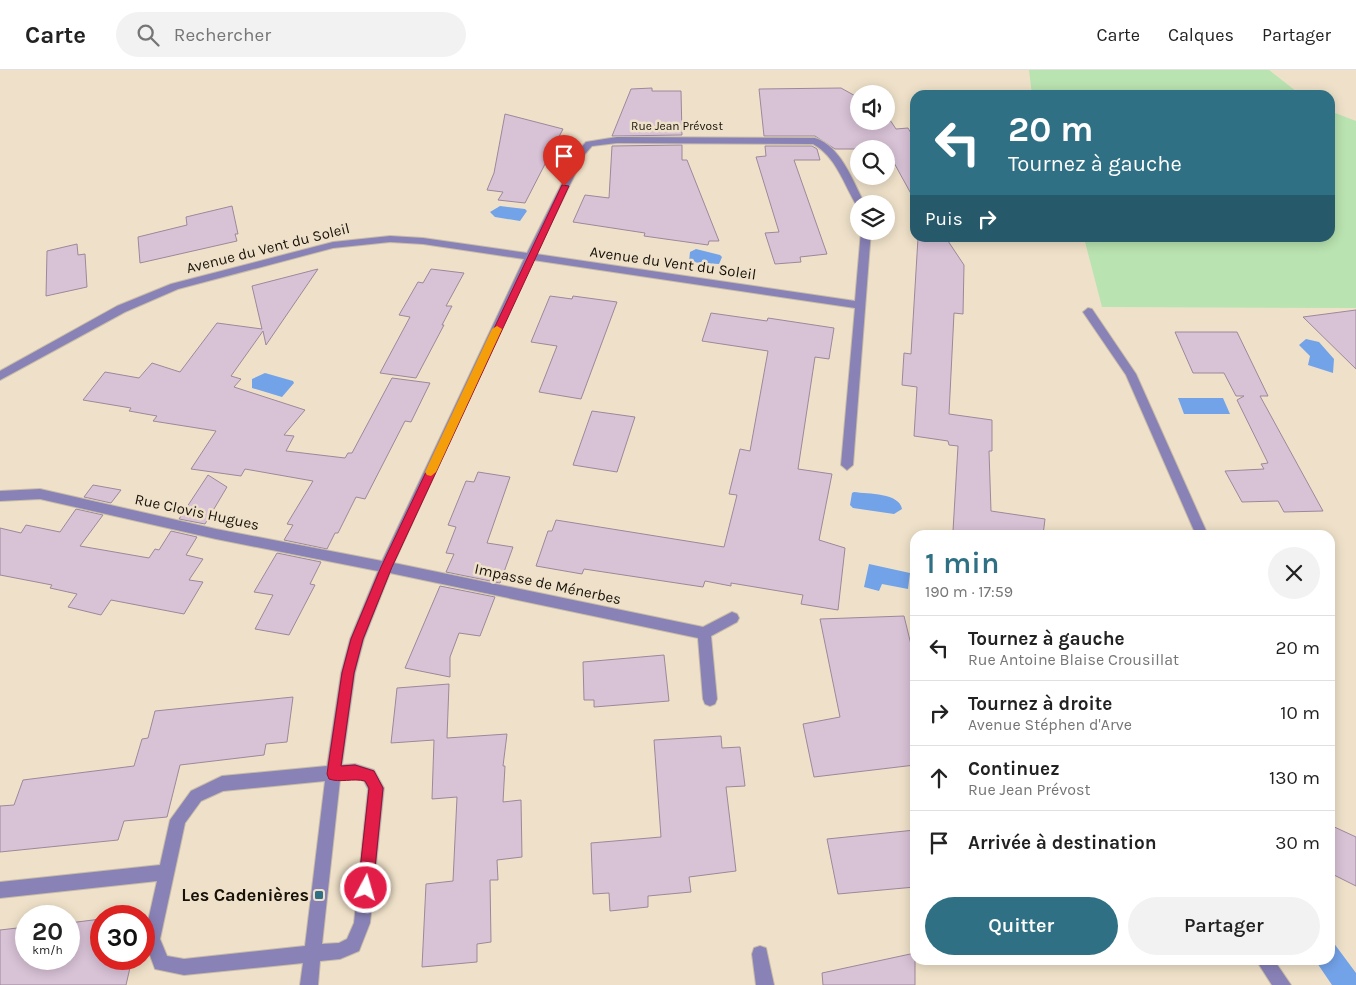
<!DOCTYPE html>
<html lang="fr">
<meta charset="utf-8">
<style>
:root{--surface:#fff;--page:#f2f2f2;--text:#222;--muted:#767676;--line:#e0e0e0;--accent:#307084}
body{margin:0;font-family:Karla,sans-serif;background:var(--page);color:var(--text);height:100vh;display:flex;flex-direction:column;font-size:19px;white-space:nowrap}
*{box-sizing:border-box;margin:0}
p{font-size:16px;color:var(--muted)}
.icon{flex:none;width:28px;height:28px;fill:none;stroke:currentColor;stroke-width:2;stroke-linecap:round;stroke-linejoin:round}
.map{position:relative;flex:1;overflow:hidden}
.panel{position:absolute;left:910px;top:460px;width:425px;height:435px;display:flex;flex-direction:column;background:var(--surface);border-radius:15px;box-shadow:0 2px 12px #0003}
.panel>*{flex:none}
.guide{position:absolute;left:910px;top:20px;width:425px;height:152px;border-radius:15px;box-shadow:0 2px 12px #0003;background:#307084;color:#fff;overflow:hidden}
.fabs{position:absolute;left:850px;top:15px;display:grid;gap:10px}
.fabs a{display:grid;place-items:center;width:45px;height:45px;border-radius:50%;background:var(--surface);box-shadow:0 2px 12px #0003;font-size:25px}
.speed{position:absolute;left:15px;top:835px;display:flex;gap:10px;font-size:25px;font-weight:700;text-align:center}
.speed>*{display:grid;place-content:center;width:65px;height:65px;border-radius:50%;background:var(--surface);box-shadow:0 2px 12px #0003;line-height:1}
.speed small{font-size:12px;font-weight:400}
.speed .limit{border:8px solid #d22;background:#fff;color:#111}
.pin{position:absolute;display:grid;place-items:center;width:42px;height:42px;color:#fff;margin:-51px -21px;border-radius:50% 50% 50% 0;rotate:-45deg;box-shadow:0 0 5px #0007}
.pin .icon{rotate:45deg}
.me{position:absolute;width:55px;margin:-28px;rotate:6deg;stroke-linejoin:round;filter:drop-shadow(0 0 4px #0008)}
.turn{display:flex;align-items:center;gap:18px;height:105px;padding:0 15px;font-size:22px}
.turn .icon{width:65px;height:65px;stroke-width:2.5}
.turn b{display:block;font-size:35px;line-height:42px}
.then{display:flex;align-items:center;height:48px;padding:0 15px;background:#0003;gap:10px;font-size:19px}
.round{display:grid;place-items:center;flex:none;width:52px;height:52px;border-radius:26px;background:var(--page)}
.headline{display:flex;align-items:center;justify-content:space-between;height:85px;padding:0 15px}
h1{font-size:30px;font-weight:600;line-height:38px;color:var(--accent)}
.action{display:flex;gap:10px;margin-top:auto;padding:10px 15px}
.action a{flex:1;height:58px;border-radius:30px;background:var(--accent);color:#fff;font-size:20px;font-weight:600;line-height:58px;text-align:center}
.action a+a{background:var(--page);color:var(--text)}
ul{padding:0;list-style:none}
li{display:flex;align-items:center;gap:15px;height:65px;padding:0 15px;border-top:1px solid var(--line)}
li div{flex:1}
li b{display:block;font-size:19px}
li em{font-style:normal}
header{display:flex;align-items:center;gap:30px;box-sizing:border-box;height:70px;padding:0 25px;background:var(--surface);border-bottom:1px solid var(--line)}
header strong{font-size:24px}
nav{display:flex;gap:28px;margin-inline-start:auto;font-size:18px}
.search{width:350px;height:45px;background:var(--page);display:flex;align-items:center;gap:12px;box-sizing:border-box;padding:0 18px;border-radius:28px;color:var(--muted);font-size:19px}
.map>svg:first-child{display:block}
</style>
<header>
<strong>Carte</strong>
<div class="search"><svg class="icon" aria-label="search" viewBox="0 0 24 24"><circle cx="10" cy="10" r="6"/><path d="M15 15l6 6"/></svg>Rechercher</div>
<nav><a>Carte</a><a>Calques</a><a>Partager</a></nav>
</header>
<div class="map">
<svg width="1356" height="915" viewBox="0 0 1356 915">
<rect width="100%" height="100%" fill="#efe1c9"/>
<path fill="#b9e3b0" d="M1029,0h240l32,25h-269z
M1330,41l26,10v187l-254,-1 -18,-69h246z"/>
<path fill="#72a2e8" d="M500,136l25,3 2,2 -7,10 -25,-4 -5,-5z
M696,179l24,6 2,2 -3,7 -30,-2 1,-10z
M1306,269l13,3 15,17 -1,14 -25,-8 2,-9 -11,-11z
M265,303l28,8 1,2 -12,14 -30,-9v-9z
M1178,328h45l7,16h-46z
M854,422c14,2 46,1 48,17l-8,5 -41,-6 -3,-3 2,-12z
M869,494l41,9 -2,16 -26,-5 -3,7 -15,-4z
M1330,868l26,35v12h-24l-17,-25h15z"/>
<path fill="#d8c2d6" stroke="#9c889a" d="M652,18v3h29l1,44 -70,1 19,-47z
M841,18l18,10v23h27v-7l10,15 12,-1 7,12v61l-22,-40 -7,1v-13h-51l-20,-13h-51l-5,-47z
M505,44l58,15 -38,74 -27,-3 5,-8 -16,-2 7,-17z
M682,75v15h5l32,81h-10l-1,4 -64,-9 1,-3 -72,-11 12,-27 24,3 3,-52z
M765,76h47l5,3 3,11h-26l33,94 -27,3 1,5 -26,2 -10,-31 14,-1 -23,-75 10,-1z
M232,136l6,28h-3l2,7 -97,22 -2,-26 49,-12 -1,-8z
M918,168h28l18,27 -1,49 -9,-1 -5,101 43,6v31h-3l2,60 54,8 -2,16h-67l-23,-4 5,-85 -9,-1 -1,-4 -34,-5 3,-49 -15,-2 2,-32 7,1z
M77,174l1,11 7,-1 2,33 -41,9 1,-45z
M318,199l-52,76 -3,-14 -32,45 10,3 -7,8 71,23 -21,25 10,1 -8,15 59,7 3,-5h4l40,-75 38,5 -19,39 -6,-1 -40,78 -9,-2 -18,36h-3l-8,16 -43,-9 9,-15 -6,-1 26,-43 -68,-12 -4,7 -50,-7 25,-38 -63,-10 4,-5 -28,-5 2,-3 -48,-8 22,-28 34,6 13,-15 28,9 37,-49 45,6 -10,-43z
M431,199l33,4 -18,33h6l-10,19h2l-28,53 -36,-5 30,-56 -11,-2 19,-33 5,1z
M550,226l22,3 1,-3 44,6 -36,97 -42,-7 18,-46 -26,-4z
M1356,240v59l-53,-52z
M711,243l56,8 1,-3 66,10 -5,31 -14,-2 -17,112 34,5 -13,66 26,8 -7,62 -37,-6 2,-9 -72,-12v3l-26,-5 -2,6 -119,-18 -2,5 -46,-8 12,-35h4l4,-11 168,27 13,-52 -8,-1 11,-45 10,2 18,-100 -66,-10z
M1175,262h62l31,64h-8l63,115 -39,1 -6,-11 -36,1 -17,-31 39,-2 -3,-5 7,-1 -31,-63 7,-4h-8l-12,-23h-31z
M592,341l43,6 -18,55 -44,-7z
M478,402l32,5 -23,66 26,4 -13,36 -54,-11 8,-18 -8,-1 10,-26 -8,-2 18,-44 8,1z
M208,405l19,12 -22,37 -26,-5z
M93,415l28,5 -10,13 -27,-6z
M76,439l27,6 -23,31 69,12 6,-9 4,1 12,-19 26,6 -11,18 17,4 -14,21 14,2 -19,32 -73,-14 -10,15 -33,-8 9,-13 -27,-6 2,-3 -52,-10v-47l21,5 5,-8 34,7z
M277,483l44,9 -11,22 5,1 -26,50 -34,-6 18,-34 -19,-3z
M440,516l55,11 -15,39 -21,-3 -9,24v20l-45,-9z
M904,546l11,45v104l-101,12 -11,-53 37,-7 -20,-98z
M664,585l5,46 -75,6v-7h-10l-1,-38z
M449,614l-2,54 60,-4 -4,32h2l-2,36 18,-2 1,57 -25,3 1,20h-8l1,62 -14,2v18l-55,5 4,-83 27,-3 4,-84 -25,2 2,-59 -43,3 4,-36 2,-19z
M293,627l-6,45 -21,2 -2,11 -84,10 -13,52 -43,4 -6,19 -118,12v-46l14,-1 9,-25 111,-14 8,-27 6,-1 7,-27z
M721,666l1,12 18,-1 5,39 -19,1 10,84 -47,6 2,15 -43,4v11l-38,4 -1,-18 -16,1 -2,-51 70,-6 -7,-97z
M1330,755l26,12v49l-26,-13z
M915,760v57l-77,7 -11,-55z
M101,849v40h31l-6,26h-126v-55l26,-3v32h43v-36z
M915,883v32h-92l-1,-12z"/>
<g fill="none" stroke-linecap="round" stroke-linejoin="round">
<defs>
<path id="minor" d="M617,67l198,1c26,8 38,44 50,66h-6v3l-2,-1c-13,-21 -21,-50 -44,-62l-196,-1 -25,3 -7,8 -49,100 319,47 6,-70h10l-18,234 -6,5 -6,-5 14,-157 -322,-48 -139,303 309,64 29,-15 5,2 2,4 -2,4 -26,14 6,63 -2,5 -5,2 -5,-2 -2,-5 -5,-61 -308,-65 -26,66 -9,34 -13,92 13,-1 19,6 10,18 -14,135 -11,28 -19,8 -20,2 -2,24h-18l3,-22 -119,12 -29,-6 -11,-30 13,-58 -157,17v-16l160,-17 10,-45 21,-29 31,-15 105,-10 14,-93 9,-34 28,-68 -162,-32 -176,-40 -40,2v-10l40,-2 176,40 166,32 142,-302 -101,-15 -33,-2 -57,6 -155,41 -53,23 -125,68v-9l117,-65 54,-22 162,-42 57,-6 33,2 104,15 51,-102 8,-9zM355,708l9,3 4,8 -14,134 -7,16 -8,4 -17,1 18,-164zM325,711l-20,165 -121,13 -17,-3 -7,-17 25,-116 16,-22 22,-10z
M1088,238l4,1 44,65 72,161h-12l-70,-160 -43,-63z
M760,876l6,2 8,37h-18l-4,-31 2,-6z
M1256,890h18l17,25h-19z"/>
</defs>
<use href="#minor" stroke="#c8bca6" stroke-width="2"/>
<use href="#minor" fill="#8982b7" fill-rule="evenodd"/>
</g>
<path fill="#e11d48" stroke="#92132f" d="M562,115l7,1 -177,381 -29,72 -9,34 -13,93 14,-1 19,6 9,17 -10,100 -2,5 -5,2 -6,-2 -2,-5 11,-100 -4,-7c-12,-3 -25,2 -36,-2l-2,-5 15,-101 9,-34 30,-72z"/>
<path fill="#f59e0b" d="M497,256l5,3 -66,143 -5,4 -4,-1 -2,-3 67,-143z"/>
<rect fill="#307084" stroke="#efe1c9" stroke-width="2" x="314" y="820" width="10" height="10" rx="2.5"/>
<g text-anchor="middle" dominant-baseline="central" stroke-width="5" stroke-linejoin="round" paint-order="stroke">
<g font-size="12" fill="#161109" stroke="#efe1c9">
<text x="677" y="56">Rue Jean Prévost</text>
</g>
<g font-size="15" fill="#161109" stroke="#efe1c9">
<text transform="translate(268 178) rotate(-14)">Avenue du Vent du Soleil</text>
<text transform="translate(673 193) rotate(8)">Avenue du Vent du Soleil</text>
<text transform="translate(197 442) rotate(12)">Rue Clovis Hugues</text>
<text transform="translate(548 514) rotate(12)">Impasse de Ménerbes</text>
</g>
<g font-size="18" font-weight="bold" fill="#161109" stroke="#efe1c9" text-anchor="end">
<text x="309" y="825">Les Cadenières</text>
</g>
</g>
</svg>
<div class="fabs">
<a><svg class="icon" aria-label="sound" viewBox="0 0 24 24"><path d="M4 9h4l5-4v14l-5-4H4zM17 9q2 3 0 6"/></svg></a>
<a><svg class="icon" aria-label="search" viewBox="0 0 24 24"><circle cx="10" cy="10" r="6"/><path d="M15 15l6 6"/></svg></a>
<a><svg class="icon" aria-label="layers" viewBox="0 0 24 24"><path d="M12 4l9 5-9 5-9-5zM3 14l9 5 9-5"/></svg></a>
</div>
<div class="speed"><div>20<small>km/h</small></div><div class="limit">30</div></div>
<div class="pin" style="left:564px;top:116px;background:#d93025"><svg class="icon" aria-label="arrive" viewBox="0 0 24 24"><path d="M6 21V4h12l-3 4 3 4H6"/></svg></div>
<svg class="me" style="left:366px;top:818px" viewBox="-20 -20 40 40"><circle r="17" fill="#e11d48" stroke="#fff" stroke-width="3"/><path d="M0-11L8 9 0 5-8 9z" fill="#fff"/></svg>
<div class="guide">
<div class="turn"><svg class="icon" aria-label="left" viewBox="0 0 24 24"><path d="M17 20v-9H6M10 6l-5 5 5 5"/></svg><div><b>20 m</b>Tournez à gauche</div></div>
<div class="then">Puis<svg class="icon" aria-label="right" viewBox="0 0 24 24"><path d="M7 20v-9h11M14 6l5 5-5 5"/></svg></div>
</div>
<section class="panel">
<div class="headline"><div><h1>1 min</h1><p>190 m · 17:59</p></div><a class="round"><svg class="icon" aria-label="close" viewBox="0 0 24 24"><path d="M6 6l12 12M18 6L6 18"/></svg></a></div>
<ul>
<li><svg class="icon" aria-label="left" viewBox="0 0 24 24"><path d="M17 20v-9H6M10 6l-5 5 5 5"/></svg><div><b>Tournez à gauche</b><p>Rue Antoine Blaise Crousillat</p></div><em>20 m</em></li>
<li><svg class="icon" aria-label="right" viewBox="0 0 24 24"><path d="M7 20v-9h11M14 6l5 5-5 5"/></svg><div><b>Tournez à droite</b><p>Avenue Stéphen d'Arve</p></div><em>10 m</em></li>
<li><svg class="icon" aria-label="ahead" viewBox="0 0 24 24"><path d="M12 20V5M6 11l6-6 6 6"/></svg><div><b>Continuez</b><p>Rue Jean Prévost</p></div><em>130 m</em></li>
<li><svg class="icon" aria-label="arrive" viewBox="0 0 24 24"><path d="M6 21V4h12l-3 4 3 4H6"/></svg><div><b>Arrivée à destination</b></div><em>30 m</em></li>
</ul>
<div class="action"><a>Quitter</a><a>Partager</a></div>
</section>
</div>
